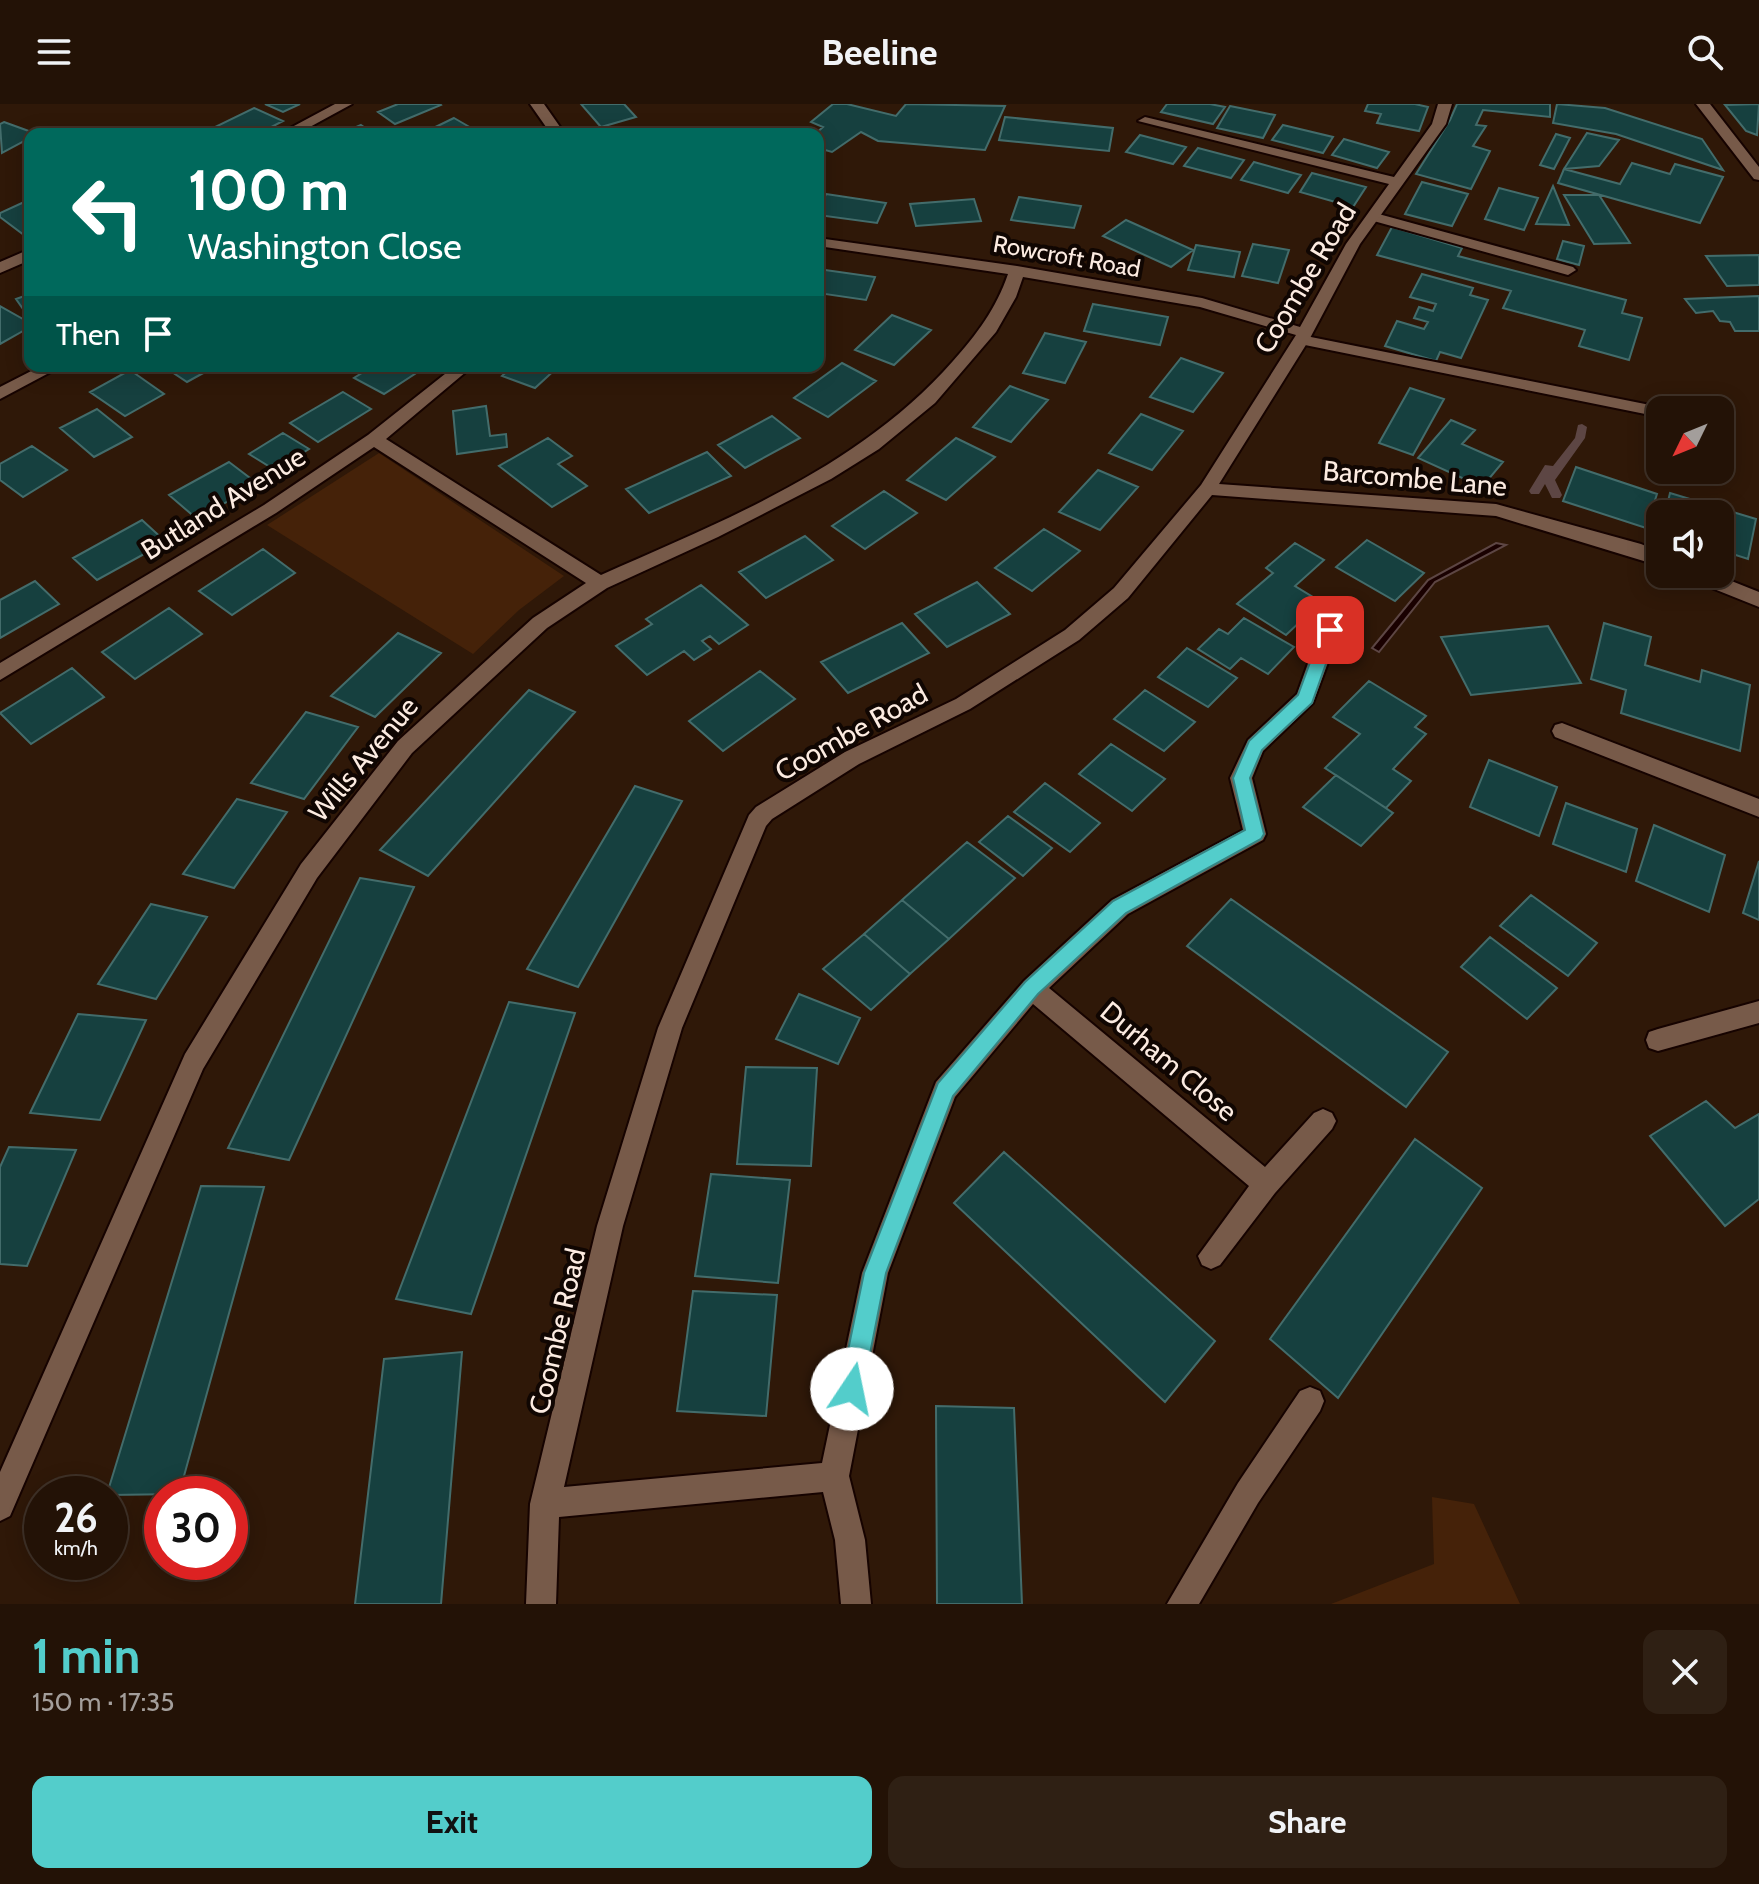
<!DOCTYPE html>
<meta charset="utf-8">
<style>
:root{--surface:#231206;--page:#2f2014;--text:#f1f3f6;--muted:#a39e9b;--line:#403228;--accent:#53cdcb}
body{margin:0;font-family:Cabin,sans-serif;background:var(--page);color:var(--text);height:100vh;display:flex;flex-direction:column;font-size:30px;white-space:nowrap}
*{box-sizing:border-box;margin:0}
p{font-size:26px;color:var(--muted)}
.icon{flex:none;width:44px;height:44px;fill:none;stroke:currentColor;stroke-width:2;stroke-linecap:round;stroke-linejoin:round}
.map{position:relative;height:1500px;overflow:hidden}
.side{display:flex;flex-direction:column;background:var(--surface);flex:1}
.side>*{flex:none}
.guide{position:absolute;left:24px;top:24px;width:800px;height:244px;border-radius:16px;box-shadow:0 4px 20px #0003,0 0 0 2px var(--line);background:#00695c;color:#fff;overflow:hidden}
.needle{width:52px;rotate:227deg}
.fabs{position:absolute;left:1646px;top:292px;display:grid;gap:16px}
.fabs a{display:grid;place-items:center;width:88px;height:88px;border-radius:16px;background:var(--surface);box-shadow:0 4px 20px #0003,0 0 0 2px var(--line);font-size:40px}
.speed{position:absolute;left:24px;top:1372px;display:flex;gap:16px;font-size:40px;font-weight:700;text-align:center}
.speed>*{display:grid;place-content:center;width:104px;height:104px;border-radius:50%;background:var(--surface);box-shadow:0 4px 20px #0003,0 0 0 2px var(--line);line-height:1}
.speed small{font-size:20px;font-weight:400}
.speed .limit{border:12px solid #d22;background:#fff;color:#111}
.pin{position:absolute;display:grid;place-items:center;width:68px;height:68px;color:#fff;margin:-34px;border-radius:16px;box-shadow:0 4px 12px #0006}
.me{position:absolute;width:88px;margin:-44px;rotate:11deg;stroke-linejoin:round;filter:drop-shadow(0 0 6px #0008)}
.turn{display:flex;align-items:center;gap:28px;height:168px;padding:0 32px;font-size:36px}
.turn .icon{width:104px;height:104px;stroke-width:2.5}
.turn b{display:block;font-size:56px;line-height:68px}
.then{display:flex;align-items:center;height:76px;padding:0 32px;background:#0003;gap:16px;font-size:30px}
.round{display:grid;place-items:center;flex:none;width:84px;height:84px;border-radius:16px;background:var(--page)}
.headline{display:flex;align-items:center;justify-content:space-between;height:136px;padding:0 32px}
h1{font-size:48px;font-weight:700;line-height:60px;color:var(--accent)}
.primary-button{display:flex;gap:16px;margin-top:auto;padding:16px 32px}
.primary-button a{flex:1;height:92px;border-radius:16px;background:var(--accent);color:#111;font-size:32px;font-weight:700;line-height:92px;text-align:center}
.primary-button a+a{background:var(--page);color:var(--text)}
header{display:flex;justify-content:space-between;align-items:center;height:104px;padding:0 32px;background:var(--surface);font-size:36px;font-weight:700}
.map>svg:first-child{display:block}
</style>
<header><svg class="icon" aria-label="menu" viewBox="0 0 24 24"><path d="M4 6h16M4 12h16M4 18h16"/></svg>Beeline<svg class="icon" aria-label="search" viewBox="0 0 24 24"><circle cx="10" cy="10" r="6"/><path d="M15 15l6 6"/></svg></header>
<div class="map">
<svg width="1759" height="1500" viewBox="0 0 1759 1500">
<rect width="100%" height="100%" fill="#2f1808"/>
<path fill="#452209" d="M379,349l185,123 -45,34 -46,44 -206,-129z
M1432,1393l42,7 46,100h-189l103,-40z"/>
<path fill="#190000" stroke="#5d4644" stroke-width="2" d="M1496,439l10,2 -71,37 -56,70 -7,-4 56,-68z"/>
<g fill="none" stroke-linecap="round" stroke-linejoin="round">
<path fill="#5d4644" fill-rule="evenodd" d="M1582,320l5,3 -2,11 -30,42 7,15 -2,3h-8l-7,-14 -6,10h-8l-2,-3 16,-26 8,1 22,-28 3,-13z"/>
</g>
<path fill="#16403f" stroke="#436c6b" stroke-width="2" d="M265,0h35l-17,8z
M398,0h42l1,1 -46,19 -17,-12z
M581,0h43l12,13 -35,10z
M833,0h14l49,12 10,-12 99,2 -20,44 -107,-9 -17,-9 -29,20 -14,-4v-14h-3l8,-7 -12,-5z
M1167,0h43l15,3 -12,17 -52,-12z
M1368,0h47l13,3 -9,24 -42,-8 4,-9 -16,-3z
M1457,0h93v13l-67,-7 -7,15 10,1 -13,20 17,5 -19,38 -55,-15 34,-54z
M1557,0l48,4 97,31 21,31 -107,-36 -63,-11z
M1759,0l-2,31 -11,-4 -21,-26z
M1230,2l45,9 -12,23 -46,-10z
M254,4l29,13 -25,13h-37l-10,-5z
M1005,13l108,11 -4,23 -110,-11z
M454,14l19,11 -12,5h-40z
M4,18l33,12h-7v4l-28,15 -2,-29z
M361,21l13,9h-34z
M1283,21l50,12 -10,16 -51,-13z
M1587,29l32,7 -20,26 -35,3z
M1556,30l14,4 -16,31 -14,-4z
M1140,31l46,12 -13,17 -47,-12z
M1344,35l45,13 -12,16 -45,-13z
M1198,44l46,12 -13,18 -47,-12z
M1254,58l47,13 -13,18 -47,-13z
M1632,59l38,11 5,-10 48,13 -23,46 -142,-40 6,-14 56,15z
M1312,69l54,14 -13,20 -53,-15z
M1422,78l46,12 -16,32 -47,-12z
M1553,82l16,39 -33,-1z
M1499,84l39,10 -14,32 -39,-11z
M826,90l60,9 -9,20 -59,-8z
M1564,91h35l31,48 -36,1z
M1019,93l62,9 -7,22 -63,-8z
M974,95l7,22 -65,5 -6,-22z
M22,99l8,6v23l-6,3 -24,-18v-4z
M1126,116l67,30 -22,17 -68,-31z
M1392,123l70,21 -4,8 168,44 -4,13 20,5 -13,42 -50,-14 6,-16 -82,-22 8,-17 -134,-36z
M1563,137l21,5 -5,19 -22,-6z
M1253,140l36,6 -11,33 -36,-7z
M1196,141l44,7 -6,25 -46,-7z
M1759,151v30l-32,1 -21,-30z
M818,165l57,8 -9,23 -48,-7z
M1422,170l51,14 -3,7 18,5 -27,58 -21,-6 -4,9 -51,-15 12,-25 27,8 4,-7 -14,-4 5,-11 14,4 3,-7 -26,-7z
M30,190v25l-14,-20z
M1759,192v35h-24l-5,-9 -10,-1 -7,-10 -17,2 -11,-14z
M1093,200l75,13 -8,28 -76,-14z
M0,202l30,17v4l-30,17z
M892,211l39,15 -37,35 -39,-15z
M1045,229l41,9 -21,41 -42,-10z
M1181,254l42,15 -30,39 -43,-15z
M842,259l34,18 -48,36 -34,-19z
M163,262h53l-29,16z
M373,262h54l-43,28 -30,-16z
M513,262h46l-24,22 -33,-12z
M130,266l34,24 -39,22 -35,-24z
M1010,282l38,14 -37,42 -38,-15z
M1410,284l34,11 -31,56 -34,-12z
M343,288l28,17 -53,33 -28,-19z
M486,302l4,30 16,-2 1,13 -50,7 -4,-43z
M97,305l35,28 -38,20 -34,-29z
M1141,310l42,17 -31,39 -43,-17z
M772,312l28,22 -55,30 -27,-23z
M1451,316l24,10 -13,14 41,18 -21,25 -64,-29z
M283,329l26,16 -34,21 -26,-16z
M548,334l24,18 -14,8 29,22 -35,21 -53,-41z
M956,334l39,19 -49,43 -39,-20z
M32,342l35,24 -44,27 -23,-17v-16z
M707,348l24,24 -82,37 -23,-24z
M229,358l29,22 -61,35 -28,-24z
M1576,363l81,27 -11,34 -83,-27z
M1098,366l40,17 -38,43 -41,-18z
M884,387l33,22 -52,36 -33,-23z
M1670,389l86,26 -8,40 -28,-9v-36h-55z
M142,416l24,22 -69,38 -24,-22z
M1044,425l36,22 -48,40 -37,-23z
M805,432l28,24 -67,38 -27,-26z
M1367,436l57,33 -29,28 -59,-34z
M1295,439l29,17 -29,26 26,16 -35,33 -49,-31 36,-31 -7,-5z
M263,445l32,24 -63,42 -33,-24z
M35,477l24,23 -59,34v-38z
M977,478l33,32 -63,33 -32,-33z
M701,481l47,40 -29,19 -9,-8 -8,5 9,8 -17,11 -10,-9 -37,24 -31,-29 36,-22 -6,-5z
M169,504l33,26 -67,45 -33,-27z
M1244,514l50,29 -26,27 -27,-16 -11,11 -32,-20 21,-20 9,5z
M902,519l27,30 -81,40 -27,-31z
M1604,519l47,14 -6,28 55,17 2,-12 48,15 -10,66 -119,-38 5,-23 -35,-11z
M1548,522l33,57 -110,12 -30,-58z
M398,529l43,20 -66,64 -44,-21z
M1187,544l50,30 -29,29 -50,-30z
M72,564l32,29 -73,47 -31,-31z
M760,567l35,28 -72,52 -34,-30z
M1369,577l57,35 -11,11 11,7 -33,35 18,12 -25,27 -61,-40 35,-34 -27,-17z
M529,586l46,22 -147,164 -48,-26z
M1145,586l50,32 -31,29 -50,-32z
M306,608l52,15 -54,72 -53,-16z
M1111,640l54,35 -33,32 -53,-37z
M1489,656l68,27 -18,49 -69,-29z
M1336,671l57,38 -32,33 -58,-39z
M1045,679l55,40 -30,29 -56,-40z
M635,682l47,15 -104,186 -51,-18z
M237,695l50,13 -53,76 -51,-14z
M1566,699l71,26 -11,43 -73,-28z
M1008,712l44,32 -29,28 -44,-34z
M1654,721l71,30 -16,57 -73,-31z
M967,738l48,36 -66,61 -47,-39z
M1759,757v59l-16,-7z
M360,774l54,9 -125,273 -61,-12z
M1531,791l66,48 -29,33 -68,-50z
M1231,795l217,153 -42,55 -219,-161z
M902,796l47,39 -39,35 -46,-40z
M151,800l56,13 -51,82 -58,-15z
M864,830l46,40 -39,36 -48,-41z
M1490,833l67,51 -30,31 -66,-52z
M799,890l61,24 -22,46 -62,-25z
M509,898l66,11 -104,301 -75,-15z
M78,910l68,6 -46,100 -70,-7z
M746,963l71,1 -6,98 -74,-2z
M1706,997l29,27 24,-14v85l-34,27 -75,-90z
M1415,1035l67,49 -144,210 -68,-59z
M9,1043l67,3 -49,116 -27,-2v-97z
M1004,1048l211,189 -50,61 -211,-199z
M711,1070l79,6 -12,103 -83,-7z
M201,1082l63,1 -85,307 -69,1 -3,-1z
M693,1187l84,4 -11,121 -89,-5z
M462,1248l-21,252h-86l29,-245z
M936,1302l78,2 8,196h-85z"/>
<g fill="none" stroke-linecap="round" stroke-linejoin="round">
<defs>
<path id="service" d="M1375,109l198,54 3,3 -8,5 -198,-55v-6z
M1301,231l359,72 7,3h-7v7l-365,-74v-6z
M41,262h21l-62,33v-12z"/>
<path id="minor" d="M530,0h14l21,30h-14z
M1438,0h14l-6,20 -86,120 -51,96 -90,144 277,20 145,40 19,8v14l-164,-50 -284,-21 -84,103 -49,42 -109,69 -111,55 -87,55 -6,7 -84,202 -59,198 -59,261 258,-24 40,-190 74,-191 88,-101 88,-81 131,-70 -13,-52 18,-38 49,-46 23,-64 10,-7 10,7 -27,73 -50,48 -11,27 14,56 -3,6 -135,74 -79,74 216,179 49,-54 9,-4 9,4 4,8 -4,8 -57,64 -55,72 -9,4 -9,-4 -4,-9 51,-70 -216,-182 -78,93 -67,176 -39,203 16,64 6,64h-30l-6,-64 -12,-48 -264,25 -3,87h-30l4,-100 67,-278 61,-198 91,-213 7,-8 89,-55 111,-53 109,-69 49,-42 87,-103 95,-150 -96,-28 -177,-30 -7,20 -20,35 -61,71 -56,46 -48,30 -113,58 -111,51 -60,40 -135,125 -95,125 -114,191 -193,447 -10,5v-49l185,-418 116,-190 97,-123 135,-123 53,-35 -212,-136 -98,66 -276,167v-17l264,-158 104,-70 87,-69h18l-87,73 215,136c126,-56 259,-108 352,-214 24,-27 43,-52 55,-87l-190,-28v-8l199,28 185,32 98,29 46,-83 43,-60 -251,-63 7,-4 249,60 38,-53z
M1687,470h27l45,18v15l-70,-28z
M1562,619l197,76v18l-204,-80 -3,-6 3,-6z
M1759,897v22l-101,28 -9,-3 -3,-8 3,-8 9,-3z
M1310,1283l10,4 4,10 -4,10 -62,92 -59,101h-32l71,-121 62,-92z"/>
<path id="tertiary" d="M335,0h17l-55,30h-18z
M1696,0h14l49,63v13l-5,-1z
M30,145v11l-30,13v-11z"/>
</defs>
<use href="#service" stroke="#160300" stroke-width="4"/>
<use href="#minor" stroke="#160300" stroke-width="4"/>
<use href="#tertiary" stroke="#160300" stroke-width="4"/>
<use href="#service" fill="#775a49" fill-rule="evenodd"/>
<use href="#minor" fill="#775a49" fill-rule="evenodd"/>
<use href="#tertiary" fill="#775a49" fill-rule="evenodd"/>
</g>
<path fill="#53cdcb" stroke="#368584" stroke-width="2" d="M1330,520l8,6 -26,73 -50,47 -12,28 14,56 -3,5 -135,74 -88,81 -85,102 -67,177 -23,116 -3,8 -8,4 -8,-4 -4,-8 24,-116 74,-190 87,-101 88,-81 132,-71 -12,-52 16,-37 49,-46 24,-65z"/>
<g text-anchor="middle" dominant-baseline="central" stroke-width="8" stroke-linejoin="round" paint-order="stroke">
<g font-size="24" fill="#fcebe1" stroke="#100602">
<text transform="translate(1067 152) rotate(10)">Rowcroft Road</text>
</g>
<g font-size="28" fill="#fcebe1" stroke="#100602">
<text transform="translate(1305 174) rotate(-59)">Coombe Road</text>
<text transform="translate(1415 374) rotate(5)">Barcombe Lane</text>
<text transform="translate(223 399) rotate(-32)">Butland Avenue</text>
<text transform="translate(851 628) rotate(-29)">Coombe Road</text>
<text transform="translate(363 655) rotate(-50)">Wills Avenue</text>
<text transform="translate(1169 957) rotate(40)">Durham Close</text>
<text transform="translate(557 1227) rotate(-77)">Coombe Road</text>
</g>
</g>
</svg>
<div class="fabs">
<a><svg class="needle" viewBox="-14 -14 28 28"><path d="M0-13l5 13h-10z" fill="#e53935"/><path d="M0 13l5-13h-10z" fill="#a39e9b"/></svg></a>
<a><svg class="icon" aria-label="sound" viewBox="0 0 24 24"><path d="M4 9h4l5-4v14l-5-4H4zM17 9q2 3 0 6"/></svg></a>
</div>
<div class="speed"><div>26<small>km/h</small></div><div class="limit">30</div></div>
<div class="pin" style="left:1330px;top:526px;background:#d93025"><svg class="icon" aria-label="arrive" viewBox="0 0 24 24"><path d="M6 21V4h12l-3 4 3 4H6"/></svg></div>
<svg class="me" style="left:852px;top:1285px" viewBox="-20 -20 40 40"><circle r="19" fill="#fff"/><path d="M0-13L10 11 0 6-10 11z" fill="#53cdcb"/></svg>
<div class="guide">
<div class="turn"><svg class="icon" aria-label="left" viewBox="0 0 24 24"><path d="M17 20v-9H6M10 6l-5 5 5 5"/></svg><div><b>100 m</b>Washington Close</div></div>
<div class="then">Then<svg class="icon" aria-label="arrive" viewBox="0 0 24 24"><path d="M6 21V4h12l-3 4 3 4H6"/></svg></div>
</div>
</div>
<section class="side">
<div class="headline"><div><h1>1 min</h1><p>150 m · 17:35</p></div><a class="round"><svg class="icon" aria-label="close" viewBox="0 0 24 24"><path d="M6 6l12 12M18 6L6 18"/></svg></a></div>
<div class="primary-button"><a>Exit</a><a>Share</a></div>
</section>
